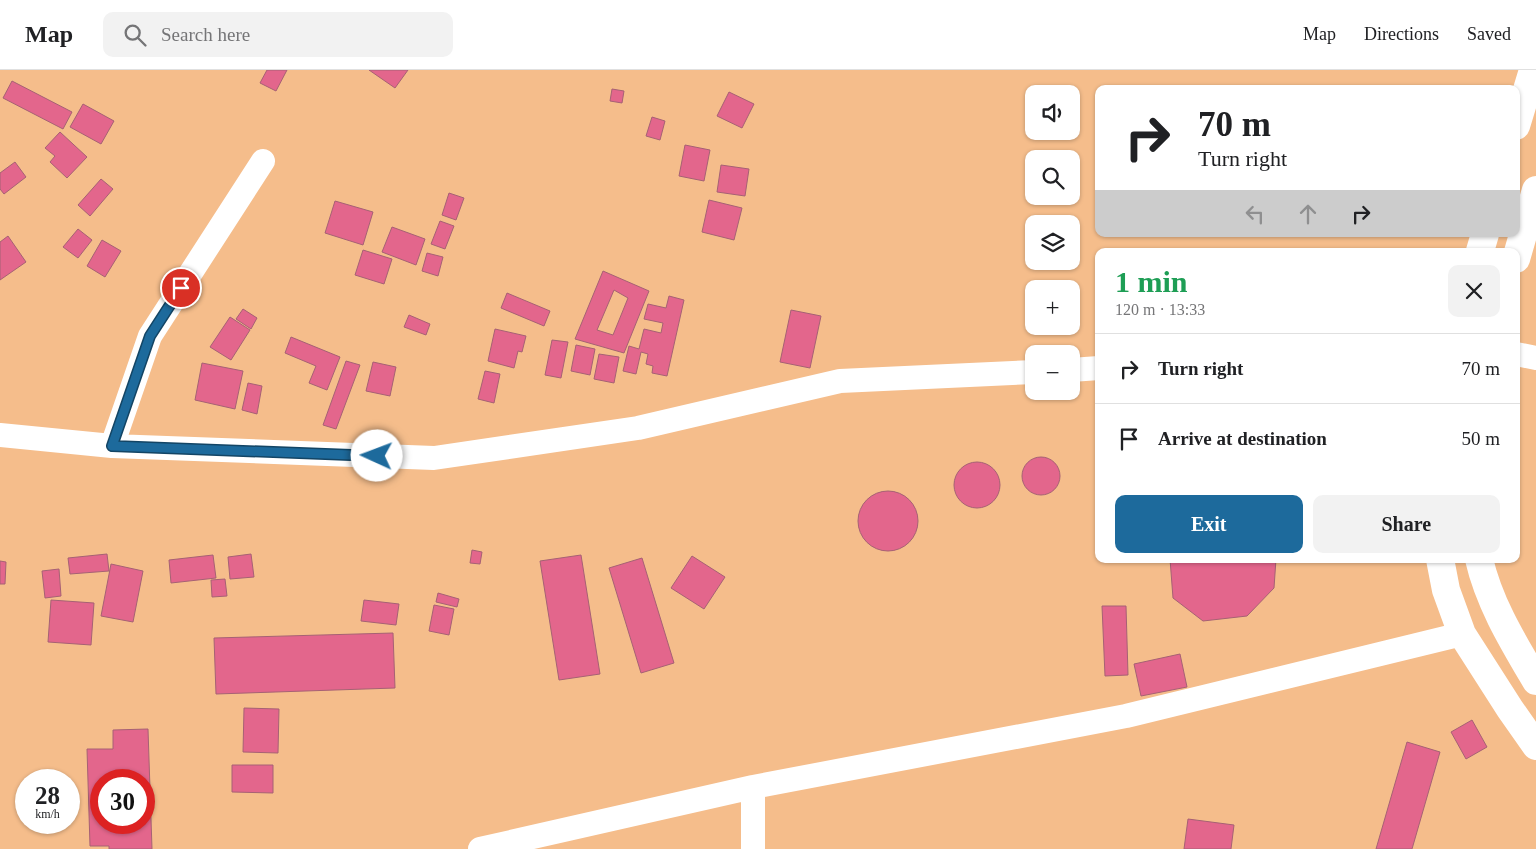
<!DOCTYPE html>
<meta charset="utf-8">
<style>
:root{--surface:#fff;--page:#f2f2f2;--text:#202124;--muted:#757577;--line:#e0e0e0;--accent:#1d6a9c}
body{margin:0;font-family:Georgia,serif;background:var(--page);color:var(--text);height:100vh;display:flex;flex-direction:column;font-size:19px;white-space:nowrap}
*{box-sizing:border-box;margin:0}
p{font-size:16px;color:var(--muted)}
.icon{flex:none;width:28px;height:28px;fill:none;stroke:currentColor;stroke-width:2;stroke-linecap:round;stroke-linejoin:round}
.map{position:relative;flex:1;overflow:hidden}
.drawer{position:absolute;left:1095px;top:178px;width:425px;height:315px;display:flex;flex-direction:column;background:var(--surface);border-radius:10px;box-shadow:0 1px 4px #0004}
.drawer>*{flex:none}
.banner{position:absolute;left:1095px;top:15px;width:425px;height:152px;border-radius:10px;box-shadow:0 1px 4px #0004;background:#fff;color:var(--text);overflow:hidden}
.controls{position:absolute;left:1025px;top:15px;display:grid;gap:10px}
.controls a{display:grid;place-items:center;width:55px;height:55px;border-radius:10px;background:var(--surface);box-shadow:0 1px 4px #0004;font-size:25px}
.speed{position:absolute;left:15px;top:699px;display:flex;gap:10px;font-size:25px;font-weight:700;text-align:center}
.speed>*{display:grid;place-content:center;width:65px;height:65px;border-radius:50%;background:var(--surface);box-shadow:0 1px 4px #0004;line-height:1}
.speed small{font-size:12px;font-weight:400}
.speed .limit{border:8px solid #d22;background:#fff;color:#111}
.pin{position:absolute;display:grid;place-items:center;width:42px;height:42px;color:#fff;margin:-21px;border:2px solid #fff;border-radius:50%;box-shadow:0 1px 5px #0007}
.me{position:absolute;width:55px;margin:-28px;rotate:272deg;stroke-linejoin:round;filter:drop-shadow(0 0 4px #0008)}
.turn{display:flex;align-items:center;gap:18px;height:105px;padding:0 20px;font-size:22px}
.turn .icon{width:65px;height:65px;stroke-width:2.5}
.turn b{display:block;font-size:35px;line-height:42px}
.lanes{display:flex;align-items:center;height:48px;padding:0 20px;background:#0003;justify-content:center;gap:25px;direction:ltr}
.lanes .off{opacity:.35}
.round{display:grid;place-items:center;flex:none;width:52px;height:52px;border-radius:10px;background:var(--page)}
.summary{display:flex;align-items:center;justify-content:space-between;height:85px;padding:0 20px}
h1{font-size:30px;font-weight:700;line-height:38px;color:#1e9e55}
.button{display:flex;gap:10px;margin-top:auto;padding:10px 20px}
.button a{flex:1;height:58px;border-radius:10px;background:var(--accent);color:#fff;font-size:20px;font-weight:700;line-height:58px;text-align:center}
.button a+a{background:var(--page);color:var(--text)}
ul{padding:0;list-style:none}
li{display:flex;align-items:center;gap:15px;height:70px;padding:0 20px;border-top:1px solid var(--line)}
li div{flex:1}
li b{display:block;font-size:19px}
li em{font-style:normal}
header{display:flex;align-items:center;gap:30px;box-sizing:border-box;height:70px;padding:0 25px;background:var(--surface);border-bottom:1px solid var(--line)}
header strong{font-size:24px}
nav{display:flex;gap:28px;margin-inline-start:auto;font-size:18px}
.search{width:350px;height:45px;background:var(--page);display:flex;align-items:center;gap:12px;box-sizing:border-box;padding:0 18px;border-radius:10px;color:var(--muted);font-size:19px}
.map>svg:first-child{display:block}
</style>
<header>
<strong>Map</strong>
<div class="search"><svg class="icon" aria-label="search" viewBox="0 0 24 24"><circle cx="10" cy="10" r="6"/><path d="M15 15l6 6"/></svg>Search here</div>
<nav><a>Map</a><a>Directions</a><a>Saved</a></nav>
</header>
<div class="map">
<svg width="1536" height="779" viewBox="0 0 1536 779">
<rect width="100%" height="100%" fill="#f5bd8b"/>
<path fill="#e3668c" stroke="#a66174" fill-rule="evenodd" d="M267,0h20l-11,21 -16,-8z
M369,0h39l-13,18z
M12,11l60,31 -9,17 -60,-31z
M612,19l12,2 -2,12 -12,-2z
M729,22l25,12 -12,24 -25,-12z
M83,34l31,17 -13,23 -31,-17z
M652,47l13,4 -5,19 -14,-4z
M60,62l27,25 -20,21 -17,-16 5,-6 -10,-8z
M685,75l25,5 -6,31 -25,-5z
M15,92l11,15 -22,17 -4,-5v-16z
M721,95l28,4 -4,27 -28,-4z
M101,109l12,10 -23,27 -12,-11z
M449,123l15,5 -8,22 -14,-5z
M709,130l33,8 -8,32 -32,-8z
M335,131l38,11 -10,33 -38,-12z
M440,151l14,5 -9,23 -14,-5z
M392,157l33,12 -9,26 -34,-13z
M78,159l14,11 -14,18 -15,-11z
M8,166l18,26 -26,18v-38z
M102,170l19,11 -16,26 -18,-11z
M363,180l29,9 -8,25 -29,-9z
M427,183l16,4 -5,19 -16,-5z
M603,201l46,20 -25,62 -49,-14zM614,220l14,8 -15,37 -16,-5z
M507,223l43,18 -6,15 -43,-18z
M669,226l15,4 -17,76 -15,-3 1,-7 -7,-2 2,-10 -7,-2 -5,22 -13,-3 6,-25 10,3 5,-20 17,4 2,-10 -19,-4 4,-15 18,4z
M243,239l14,9 -6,11 -15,-10z
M791,240l30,6 -11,52 -30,-6z
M409,245l21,9 -4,11 -22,-8z
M230,247l20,13 -19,30 -21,-13z
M495,259l31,7 -4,16 -4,-1 -4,17 -26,-7z
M291,267l49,20 -13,33 -18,-7 7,-17 -31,-13z
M552,270l16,2 -7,36 -16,-3z
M576,275l19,4 -5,26 -19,-4z
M599,284l20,3 -5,26 -20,-4z
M346,291l14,4 -24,64 -13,-4z
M373,292l23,5 -6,29 -24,-5z
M202,293l41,8 -8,38 -40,-9z
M485,301l15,3 -6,29 -16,-4z
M248,313l14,3 -5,28 -15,-4z
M1022 406a19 19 0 1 1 38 0a19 19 0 1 1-38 0Z
M954 415a23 23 0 1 1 46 0a23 23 0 1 1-46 0Z
M858 451a30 30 0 1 1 60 0a30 30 0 1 1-60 0Z
M472,480l10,2 -2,12 -10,-1z
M107,484l2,17 -39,3 -2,-16z
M251,484l3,23 -24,2 -2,-22z
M213,485l3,23 -45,5 -2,-23z
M581,485l19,119 -41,6 -19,-119z
M692,486l33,21 -21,32 -33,-21z
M642,488l32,105 -33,10 -32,-105z
M1170,489h106l-2,29 -27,28 -44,5 -30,-23z
M0,491l6,1 -1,22h-5z
M111,494l32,7 -10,51 -32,-6z
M59,499l2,27 -16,2 -3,-27z
M225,509l2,17 -15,1 -1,-17z
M438,523l21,6 -2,8 -21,-5z
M51,530l43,3 -3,42 -43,-3z
M364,530l35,4 -3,21 -35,-4z
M434,535l20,4 -5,26 -20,-4z
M1102,536h24l2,69 -23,1z
M393,563l2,55 -179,6 -2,-56z
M1180,584l7,33 -46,9 -7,-32z
M244,638l35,1 -1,44 -35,-1z
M1472,650l15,27 -21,12 -15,-27z
M148,659l4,120h-43v-3h-19l-3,-97h26v-19zM101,710h43v42h-43z
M1407,672l33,10 -28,97h-36z
M232,695h41v28l-41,-1z
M1188,749l46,6 -3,24h-47z"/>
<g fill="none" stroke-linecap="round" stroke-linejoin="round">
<path stroke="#fff" stroke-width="24" d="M1516,284l20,4
M1071,300l28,-2
M0,365l112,11 322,12 204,-30 202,-47 194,-9
M112,376l38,-110 113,-175
M753,717v62
M480,779l273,-62 373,-71 336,-82"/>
<path stroke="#fff" stroke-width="28" d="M1516,56l17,-56
M1480,181l5,-17
M1516,189l20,-69
M1440,489l6,31 16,44 48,75 26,37
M1479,489c10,44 34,83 57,122"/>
</g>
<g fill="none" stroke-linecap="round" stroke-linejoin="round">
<defs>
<path id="route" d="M181,218l-31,48 -38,110 265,10"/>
</defs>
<use href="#route" stroke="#134565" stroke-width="12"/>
<use href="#route" stroke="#1d6a9c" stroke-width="9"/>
</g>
</svg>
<div class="controls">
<a><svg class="icon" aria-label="sound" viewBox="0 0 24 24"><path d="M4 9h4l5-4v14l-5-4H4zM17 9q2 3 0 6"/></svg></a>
<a><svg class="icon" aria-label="search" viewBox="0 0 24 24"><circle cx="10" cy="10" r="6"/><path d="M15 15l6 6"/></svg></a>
<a><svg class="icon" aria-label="layers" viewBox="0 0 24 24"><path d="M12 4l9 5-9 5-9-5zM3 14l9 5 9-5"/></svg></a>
<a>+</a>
<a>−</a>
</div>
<div class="speed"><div>28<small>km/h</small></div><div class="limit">30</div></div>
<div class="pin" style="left:181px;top:218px;background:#d93025"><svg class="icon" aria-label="arrive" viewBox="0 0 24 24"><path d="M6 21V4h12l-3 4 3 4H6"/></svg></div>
<svg class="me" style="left:377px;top:386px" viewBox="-20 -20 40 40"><circle r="19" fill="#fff"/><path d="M0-13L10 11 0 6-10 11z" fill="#1d6a9c"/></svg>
<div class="banner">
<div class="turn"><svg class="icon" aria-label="right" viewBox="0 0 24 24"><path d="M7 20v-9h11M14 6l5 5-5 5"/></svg><div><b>70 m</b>Turn right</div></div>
<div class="lanes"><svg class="icon off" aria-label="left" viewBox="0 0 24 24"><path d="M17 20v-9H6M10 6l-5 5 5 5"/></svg><svg class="icon off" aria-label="ahead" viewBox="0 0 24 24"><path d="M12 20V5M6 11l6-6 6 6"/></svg><svg class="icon" aria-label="right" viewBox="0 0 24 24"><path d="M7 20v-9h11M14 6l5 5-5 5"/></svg></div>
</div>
<section class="drawer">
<div class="summary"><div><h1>1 min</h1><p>120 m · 13:33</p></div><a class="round"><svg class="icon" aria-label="close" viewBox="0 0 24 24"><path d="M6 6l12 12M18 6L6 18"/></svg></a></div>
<ul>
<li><svg class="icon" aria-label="right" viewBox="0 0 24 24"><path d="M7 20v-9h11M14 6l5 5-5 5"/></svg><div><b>Turn right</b></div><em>70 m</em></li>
<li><svg class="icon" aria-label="arrive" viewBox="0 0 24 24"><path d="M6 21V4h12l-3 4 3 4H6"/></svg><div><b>Arrive at destination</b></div><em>50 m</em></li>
</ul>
<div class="button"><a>Exit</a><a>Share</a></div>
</section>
</div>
